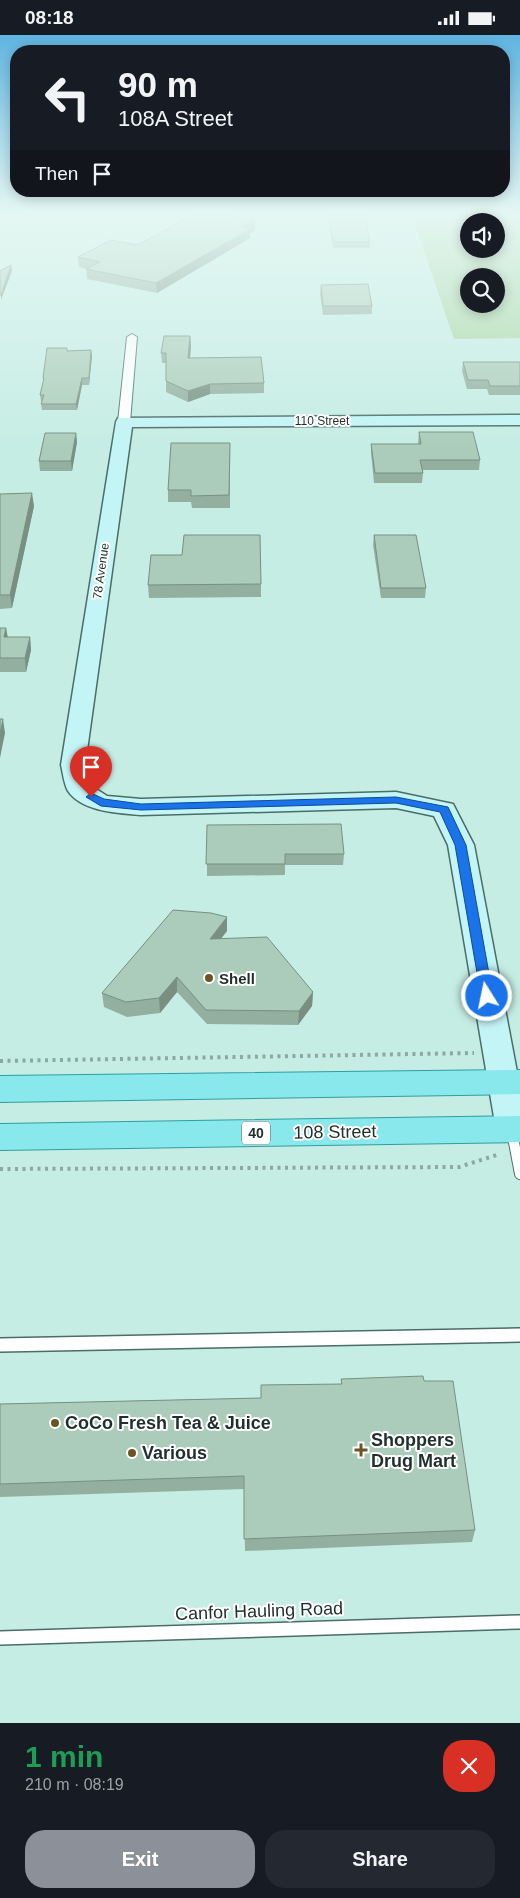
<!DOCTYPE html>
<meta charset="utf-8">
<style>
:root{--surface:#171b24;--page:#242831;--text:#f1f3f6;--muted:#9ea1a6;--accent:#8c9099}
body{margin:0;font-family:Arial,sans-serif;background:var(--page);color:var(--text);height:100vh;display:flex;flex-direction:column;font-size:19px;white-space:nowrap}
*{box-sizing:border-box;margin:0}
p{font-size:16px;color:var(--muted)}
.icon{flex:none;width:28px;height:28px;fill:none;stroke:currentColor;stroke-width:2;stroke-linecap:round;stroke-linejoin:round}
.map{position:relative;height:1688px;overflow:hidden}
.sheet{display:flex;flex-direction:column;background:var(--surface);flex:1}
.sheet>*{flex:none}
.guide{position:absolute;left:10px;top:10px;width:500px;height:152px;border-radius:20px;box-shadow:0 2px 12px #0003;background:#171b24;color:var(--text);overflow:hidden}
.tools{position:absolute;left:460px;top:178px;display:grid;gap:10px}
.tools a{display:grid;place-items:center;width:45px;height:45px;border-radius:50%;background:var(--surface);box-shadow:0 2px 12px #0003;font-size:25px}
.pin{position:absolute;display:grid;place-items:center;width:42px;height:42px;color:#fff;margin:-51px -21px;border-radius:50% 50% 50% 0;rotate:-45deg;box-shadow:0 0 5px #0007}
.pin .icon{rotate:45deg}
.me{position:absolute;width:55px;margin:-28px;rotate:350deg;stroke-linejoin:round;filter:drop-shadow(0 0 4px #0008)}
.turn{display:flex;align-items:center;gap:18px;height:105px;padding:0 25px;font-size:22px}
.turn .icon{width:65px;height:65px;stroke-width:2.5}
.turn b{display:block;font-size:35px;line-height:42px}
.then{display:flex;align-items:center;height:48px;padding:0 25px;background:#0003;gap:10px;font-size:19px}
.round{display:grid;place-items:center;flex:none;width:52px;height:52px;border-radius:20px;background:var(--page)}
.head{display:flex;align-items:center;justify-content:space-between;height:85px;padding:0 25px}
h1{font-size:30px;font-weight:600;line-height:38px;color:#1e9e55}
.primary-button{display:flex;gap:10px;margin-top:auto;padding:10px 25px}
.primary-button a{flex:1;height:58px;border-radius:20px;background:var(--accent);color:#fff;font-size:20px;font-weight:600;line-height:58px;text-align:center}
.primary-button a+a{background:var(--page);color:var(--text)}
.status{display:flex;justify-content:space-between;align-items:center;height:35px;padding:0 25px;background:var(--surface);direction:ltr}
.status svg{height:14px;fill:currentColor}
.map>svg:first-child{display:block}
</style>
<div class="status"><b>08:18</b><svg viewBox="0 0 49 12"><path d="M0 12V9h3v3zM5 12V6h3v6zM10 12V3h3v9zM15 12V0h3v12zM26 1h20v11H26zM47 4h2v5h-2z"/></svg></div>
<div class="map">
<svg width="520" height="1688" viewBox="0 0 520 1688">
<rect width="100%" height="100%" fill="#c5ede4"/>
<path fill="#a9d6a2" fill-rule="evenodd" d="M411,177h109v126l-66,1zM469,186h27v28h-27zM469,241h27v28h-27z"/>
<g fill="none" stroke-linecap="round" stroke-linejoin="round">
<defs>
<path id="lane-far1" d="M512,1097l8,42"/>
<path id="lane" d="M0,1310l520,-10
M0,1603l520,-16"/>
<path id="street" d="M132,299l5,3 -7,85 -6,4 -6,-4 9,-85z"/>
<path id="secondary" d="M520,380v10l-388,2 -47,338 5,20 17,11 34,3 255,-7 57,12 21,41 46,243v51l-8,3 -11,-4 -5,-9 -48,-284 -14,-29 -38,-8 -255,7c-22,-2 -59,-3 -73,-24 -4,-7 -5,-18 -7,-26l55,-343 2,-4z"/>
<path id="primary" d="M520,1035v24l-520,8v-26z
M520,1081v26l-520,8v-26z"/>
</defs>
<use href="#lane-far1" stroke="#4a6d66" stroke-width="12"/>
<use href="#lane" stroke="#4a6d66" stroke-width="16"/>
<use href="#street" stroke="#4a6d66" stroke-width="2"/>
<use href="#secondary" stroke="#4a6d66" stroke-width="3"/>
<use href="#primary" stroke="#2f9ea1" stroke-width="2"/>
<path stroke="#8aa9a2" stroke-width="4" stroke-dasharray="3 4.5" stroke-linecap="butt" d="M0,1026l474,-8
M0,1134l459,-2 41,-13"/>
<use href="#lane-far1" stroke="#fff" stroke-width="10"/>
<use href="#lane" stroke="#fff" stroke-width="13"/>
<use href="#street" fill="#fff" fill-rule="evenodd"/>
<use href="#secondary" fill="#c3f4f6" fill-rule="evenodd"/>
<use href="#primary" fill="#88e8ec" fill-rule="evenodd"/>
</g>
<path fill="#93afa0" d="M328,177h36l6,30v6h-37z
M255,185v10l-5,3v5l-93,55 -70,-14 -1,-10 -7,-2 -1,-10z
M321,250l51,21v8l-49,1 -3,-22z
M190,301l1,10 -1,12 74,25v10l-54,1 -22,8 -22,-10v-29h-4l-1,-10z
M91,315l1,6 -3,29h-7l-5,25h-35l-1,-6 1,-3h-1l-1,-6 3,-12v-5l25,-27z
M463,327h57v33h-31l-2,-6h-20l-5,-18z
M419,397l61,28 -1,10h-57l1,3 -1,10h-48l-3,-30v-9h47z
M76,398l1,9 -5,29h-32l-1,-10z
M230,408v65h-38l-1,-6h-23v-12z
M0,459l34,12 -22,102 -12,1z
M374,500l52,53 -1,10h-44l-8,-53z
M182,520l79,29v13l-112,1 -1,-13z
M0,593h6l2,9h22l1,13 -5,22h-26z
M207,790l137,29 -1,11h-58v10l-78,1z
M227,896l-6,7 92,54 -1,14 -14,19 -91,-1 -30,-32 -17,21 -33,4 -23,-10 -2,-14z
M341,1344l83,2 51,149 -3,12 -227,9 -1,-62 -244,8v-93l261,-6v-13l80,-1z"/>
<path fill="#788f82" d="M255,185v10l-5,3v5l-93,55 -1,-10 86,-56z
M11,230l1,6 -11,29v-5z
M190,301l1,10 -2,23 -1,-11z
M91,315l1,6 -3,29v-7z
M82,343v7l-5,25 -1,-6z
M210,349v10l-22,8v-11z
M76,398l1,9 -5,29 -1,-10z
M32,458l2,13 -22,102 -2,-13z
M6,593l2,13 -4,-4z
M30,602l1,13 -5,22 -1,-14z
M3,684l2,14 -5,25v-24z
M227,882v14l-17,22v-14z
M177,942v15l-17,21 -1,-15z
M313,957l-1,14 -14,19 1,-14z"/>
<path fill="#abccba" stroke="#788f82" d="M199,177h10l46,8 -13,7 8,2 -94,54 -70,-14 14,-7 -22,-5 33,-17 26,5z
M328,177h36l6,30h-37z
M11,230l-10,30h-1v-24z
M368,249l4,22h-49l-2,-21z
M164,301h26l-2,22 73,-1 3,26 -54,1 -22,7 -22,-10v-28h-5z
M47,313h20v3l24,-1 -2,28h-7l-6,26h-35l3,-9h-4l4,-17h-1z
M463,327h57v24h-30l-2,-6h-20z
M419,397h54l7,28h-60l3,13h-48l-4,-29h50z
M45,398h31l-5,28h-32z
M171,408h59l-1,52 -38,1v-6h-23z
M32,458l-22,102h-10v-101z
M184,500h76l1,49 -113,1 3,-30h31z
M374,500h42l10,53h-45z
M0,593h6l-2,9h26l-5,21h-25z
M0,684h3l-3,15z
M341,789l3,30h-59v10h-79l1,-39z
M173,875l38,3 16,4 -17,22 57,-2 46,55 -14,19 -93,-1 -29,-33 -18,21 -33,4 -24,-9z
M423,1341l1,5h29l22,149 -231,9v-63l-244,8v-80l261,-6v-13l81,-1 -1,-5z"/>
<linearGradient id="sky" x2="0" y2="1"><stop stop-color="#5fb4e0"/><stop offset="0.43" stop-color="#e5f7f3"/><stop offset="1" stop-color="#e5f7f3" stop-opacity="0"/></linearGradient>
<rect width="520" height="414" fill="url(#sky)"/>
<path fill="#1a73e8" stroke="#114b97" d="M91,758l13,6 37,5 255,-7 52,10 18,38 27,151 -2,3h-8l-2,-3 -26,-151 -15,-33 -44,-9 -255,7 -40,-4 -15,-9z"/>
<g fill="#6c5525" stroke="#fff" stroke-width="2">
<circle cx="209" cy="943" r="5"/>
<circle cx="55" cy="1388" r="5"/>
<path d="M358.5 1407.5h5v5h5v5h-5v5h-5v-5h-5v-5h5z"/>
<circle cx="132" cy="1418" r="5"/>
</g>
<g text-anchor="middle" dominant-baseline="central" stroke-width="4" stroke-linejoin="round" paint-order="stroke">
<g font-size="12" fill="#1f2f2b" stroke="#fff">
<text x="322" y="386">110 Street</text>
<text transform="translate(101 536) rotate(-82)">78 Avenue</text>
</g>
<rect fill="#fff" stroke="#626d6b" stroke-width="1" x="242" y="1086.5" width="28" height="23" rx="4"/>
<g font-size="14" font-weight="bold" fill="#1f2f2b">
<text x="256" y="1098">40</text>
</g>
<g font-size="15" font-weight="bold" fill="#1f2f2b" stroke="#fff" text-anchor="start">
<text x="219" y="943">Shell</text>
</g>
<g font-size="18" fill="#1f2f2b" stroke="#fff">
<text transform="translate(335 1097) rotate(-1)">108 Street</text>
<text transform="translate(259 1576) rotate(-2)">Canfor Hauling Road</text>
</g>
<g font-size="18" font-weight="bold" fill="#1f2f2b" stroke="#fff" text-anchor="start">
<text x="65" y="1388">CoCo Fresh Tea &amp; Juice</text>
<text x="371" y="1405">Shoppers<tspan x="371" dy="21">Drug Mart</tspan></text>
<text x="142" y="1418">Various</text>
</g>
</g>
</svg>
<div class="tools">
<a><svg class="icon" aria-label="sound" viewBox="0 0 24 24"><path d="M4 9h4l5-4v14l-5-4H4zM17 9q2 3 0 6"/></svg></a>
<a><svg class="icon" aria-label="search" viewBox="0 0 24 24"><circle cx="10" cy="10" r="6"/><path d="M15 15l6 6"/></svg></a>
</div>
<div class="pin" style="left:91px;top:762px;background:#d93025"><svg class="icon" aria-label="arrive" viewBox="0 0 24 24"><path d="M6 21V4h12l-3 4 3 4H6"/></svg></div>
<svg class="me" style="left:487px;top:961px" viewBox="-20 -20 40 40"><circle r="17" fill="#1a73e8" stroke="#fff" stroke-width="3"/><path d="M0-11L8 9 0 5-8 9z" fill="#fff"/></svg>
<div class="guide">
<div class="turn"><svg class="icon" aria-label="left" viewBox="0 0 24 24"><path d="M17 20v-9H6M10 6l-5 5 5 5"/></svg><div><b>90 m</b>108A Street</div></div>
<div class="then">Then<svg class="icon" aria-label="arrive" viewBox="0 0 24 24"><path d="M6 21V4h12l-3 4 3 4H6"/></svg></div>
</div>
</div>
<section class="sheet">
<div class="head"><div><h1>1 min</h1><p>210 m · 08:19</p></div><a class="round" style="background:#d93025;color:#fff"><svg class="icon" aria-label="close" viewBox="0 0 24 24"><path d="M6 6l12 12M18 6L6 18"/></svg></a></div>
<div class="primary-button"><a>Exit</a><a>Share</a></div>
</section>
